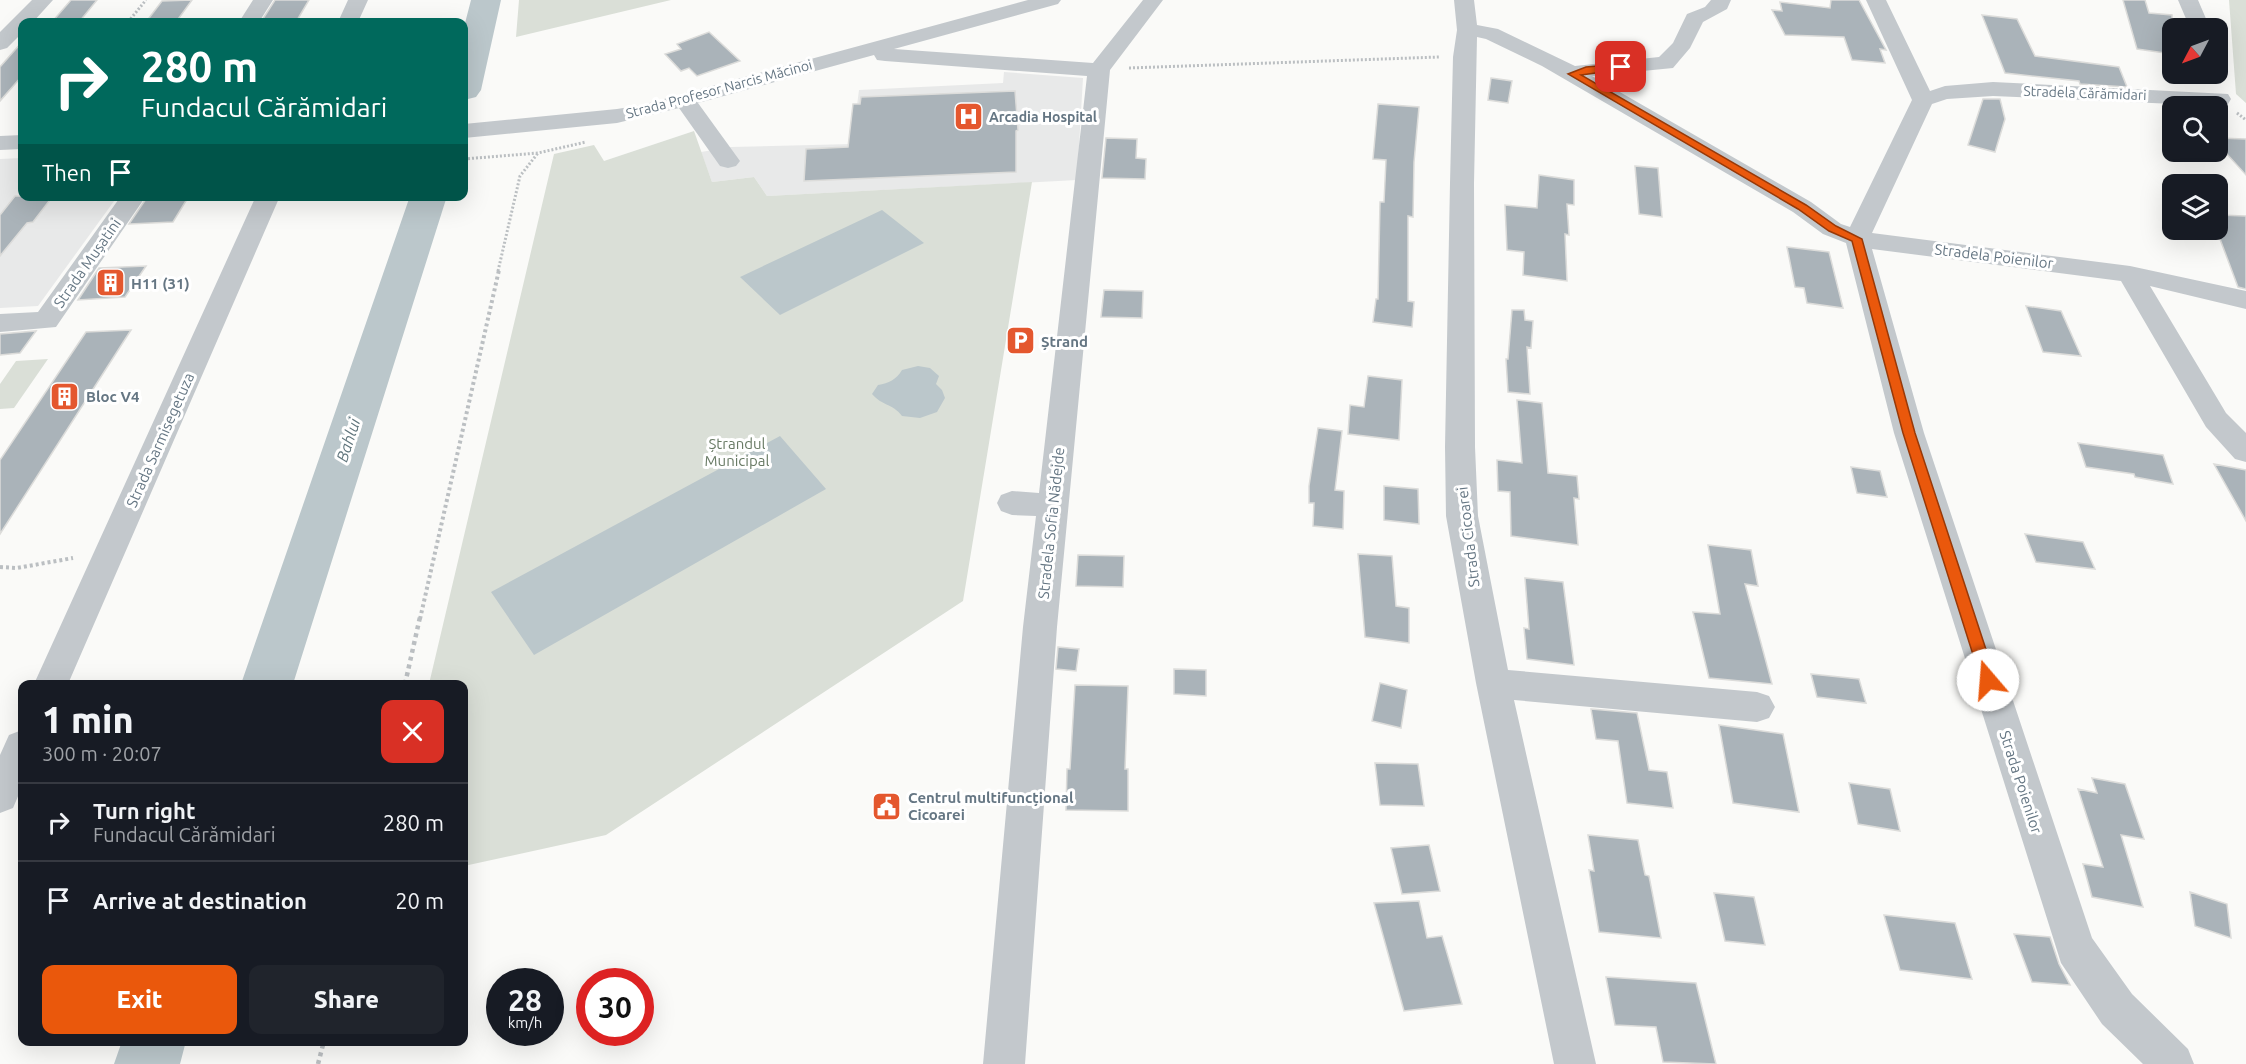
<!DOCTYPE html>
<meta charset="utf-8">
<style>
:root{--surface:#171b24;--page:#20242c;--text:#f1f3f6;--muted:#9ea1a6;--line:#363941;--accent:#ea580c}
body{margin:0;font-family:Ubuntu,sans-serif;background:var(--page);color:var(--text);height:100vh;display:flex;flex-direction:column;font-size:22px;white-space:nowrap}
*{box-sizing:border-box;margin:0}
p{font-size:20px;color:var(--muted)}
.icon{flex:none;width:33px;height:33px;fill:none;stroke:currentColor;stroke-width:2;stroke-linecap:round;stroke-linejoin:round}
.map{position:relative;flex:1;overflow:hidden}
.details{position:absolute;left:18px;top:680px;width:450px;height:366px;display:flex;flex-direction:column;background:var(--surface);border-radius:12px;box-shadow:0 6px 24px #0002}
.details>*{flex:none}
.guide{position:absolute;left:18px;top:18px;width:450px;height:183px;border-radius:12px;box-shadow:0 6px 24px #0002;background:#00695c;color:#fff;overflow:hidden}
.needle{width:39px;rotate:229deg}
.fabs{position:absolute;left:2162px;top:18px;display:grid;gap:12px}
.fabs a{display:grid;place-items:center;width:66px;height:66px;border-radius:12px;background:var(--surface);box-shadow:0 6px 24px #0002;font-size:30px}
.speed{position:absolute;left:486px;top:968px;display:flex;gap:12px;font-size:30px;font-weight:700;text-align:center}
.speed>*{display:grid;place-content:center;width:78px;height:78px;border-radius:50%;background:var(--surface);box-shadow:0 6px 24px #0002;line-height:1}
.speed small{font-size:15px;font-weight:400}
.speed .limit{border:9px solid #d22;background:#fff;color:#111}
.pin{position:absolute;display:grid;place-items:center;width:51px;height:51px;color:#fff;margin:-26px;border-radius:12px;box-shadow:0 3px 9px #0006}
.me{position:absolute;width:66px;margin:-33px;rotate:342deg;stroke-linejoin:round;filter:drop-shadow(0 0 4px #0008)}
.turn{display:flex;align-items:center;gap:21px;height:126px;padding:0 24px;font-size:27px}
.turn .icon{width:78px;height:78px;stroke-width:2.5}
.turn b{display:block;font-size:42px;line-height:51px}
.then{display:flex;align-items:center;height:57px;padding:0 24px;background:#0003;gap:12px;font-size:22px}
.round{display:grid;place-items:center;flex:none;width:63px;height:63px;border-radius:12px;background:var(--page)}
.headline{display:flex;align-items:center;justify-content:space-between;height:102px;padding:0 24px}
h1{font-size:36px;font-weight:800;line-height:45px}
.button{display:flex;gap:12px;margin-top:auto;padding:12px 24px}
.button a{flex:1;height:69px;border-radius:12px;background:var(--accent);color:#fff;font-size:24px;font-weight:800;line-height:69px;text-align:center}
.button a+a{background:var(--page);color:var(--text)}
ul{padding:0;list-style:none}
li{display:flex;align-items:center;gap:18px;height:78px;padding:0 24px;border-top:2px solid var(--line)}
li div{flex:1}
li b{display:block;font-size:22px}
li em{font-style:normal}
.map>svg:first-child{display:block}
</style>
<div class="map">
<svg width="2246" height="1064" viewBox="0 0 2246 1064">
<rect width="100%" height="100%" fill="#fafaf8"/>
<path fill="#e8e9e9" d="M1004,72l79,6 -6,102 -310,16 -13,-19 -42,5 -11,-30 30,-5 121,-3 7,-54 144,-7z
M22,158v38l95,1 -79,109 -38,2v-149z"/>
<path fill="#dadfd7" d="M519,0h152l-155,37z
M2229,0h17v103l-10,-9z
M694,131l18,51 42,-5 13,19 265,-14 -69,419 -357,234 -142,31v-182h-35l125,-530 40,-9 10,16z
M48,359l-34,49 -14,1v-25l16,-23z"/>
<path fill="#bbc7cb" d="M882,210l42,33 -144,72 -40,-38z
M918,366l12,2 9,8 -3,8 6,6 3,8 -8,14 -17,6 -18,-2c-10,-13 -20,-10 -30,-22l6,-9c11,-2 18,-5 24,-15z
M780,436l46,53 -292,166 -43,-63z"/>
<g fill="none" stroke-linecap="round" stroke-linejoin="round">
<path fill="#bbc7cb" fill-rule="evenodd" d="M471,0h30l-20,90 -5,7 -12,3v-73z
M410,196h37l-154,488h-52z
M122,1041h64l-6,23h-66z"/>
</g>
<path fill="#aab3b9" stroke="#dcdcda" stroke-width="1.5" d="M71,0h26l-18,22h-27z
M192,0l-16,22h-30l16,-21z
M275,0h34l-13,22h-35z
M1831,0h28l27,50 -6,-1 5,14 -33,-3 -8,-23 -59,-2 -13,-25 10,1 -2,-9 50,6z
M2123,0h22l4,13 23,2v39l-35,-5z
M1982,15l35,4 18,37 84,11 8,20 -47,-3 -1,-3 -74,-8z
M709,32l31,29 -43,15 -8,-8 -8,3 -16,-17 16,-5 -4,-5z
M22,42v34l-22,25v-34z
M1491,78l21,3 -4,22 -20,-3z
M1015,91l3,39 -2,1v41l-212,9 2,-32 42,-2 5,-43h7l1,-7z
M1983,99h17l5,20 -10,33 -27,-7z
M1378,104l41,3 -5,55 -1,55 -5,-1v85l6,1 -2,25 -39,-5 3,-23h2l2,-97h4l2,-42 -13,-1z
M1106,138l31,1 -1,19 10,1 -1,20 -43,-1z
M2217,138l29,1v36l-29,-32z
M1635,166l23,2 4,49 -23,-3z
M1539,175l35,5v25l-7,-1 2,31 -4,-1 2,47 -44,-6 1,-23 -17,-2 -2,-45 32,3z
M15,196h38l-20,26 -6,1 -27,33v-41z
M148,196h41l-16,26 -44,2z
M2217,215l29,1v73l-8,-2 -21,-56z
M1787,247l42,5 14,56 -36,-5 -3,-15 -9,-1z
M146,266l-21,31 -47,3 21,-32z
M1104,290l39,1 -1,27 -41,-1z
M2026,306l35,5 20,45 -38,-4z
M1512,310h12l1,10 8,1 -2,27 -4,-1 3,47 -22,-2 -2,-33h2z
M131,330l-131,204v-74l86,-128z
M36,331l-16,22 -20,2v-21z
M1368,376l34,4 -3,60 -51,-6 2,-29 14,2z
M1517,400l25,3 6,70 29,3 2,23 -5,-1 4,47 -67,-9 -1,-44 -12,-1 -1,-31 25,3z
M1318,428l24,3 -7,59 9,1 -1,38 -30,-3 1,-23h-5v-17z
M2078,443l85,12 10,29 -38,-7 -1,-3 -48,-7z
M2214,464l32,6v51z
M1851,467l29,4 7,26 -30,-4z
M1384,486l34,3 1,35 -35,-4z
M2025,534l58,8 12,27 -59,-7z
M1708,545l43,5 7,36 -13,-2 27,100 -63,-6 -16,-66 27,2z
M1358,554l34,2 4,50 13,2v35l-44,-6z
M1078,555l46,1 -1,31 -47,-1z
M1525,578l38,4 11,83 -47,-6 -3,-31 5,1z
M1058,647l21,2 -3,22 -20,-2z
M1174,669l32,1v26l-32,-2z
M1811,674l48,5 7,24 -49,-6z
M1380,683l27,7 -6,38 -29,-7z
M1075,685l53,1 -3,83h3v42l-62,-1 1,-41h3z
M1591,709l46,4 12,57 18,2 6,36 -46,-5 -9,-62 -22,-2z
M1719,725l64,9 16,78 -66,-9z
M1375,763l43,1 6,42 -44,-1z
M2092,778l33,6 19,55 -23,-4 22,72 -51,-10 -9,-33 20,3 -25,-78 19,4z
M1849,783l41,6 10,42 -42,-7z
M1588,835l50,5 7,35 4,1 12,62 -62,-6 -10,-62 5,1z
M1429,845l11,46 -38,3 -11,-46z
M2190,892l37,12 4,34 -36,-12z
M1714,893l40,4 11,48 -40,-4z
M1419,901l8,37 15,-2 20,68 -58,7 -30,-108z
M1884,915l71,8 17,56 -72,-9z
M2014,934l36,3 9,27 11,21 -38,-3z
M1606,977l90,6 20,81 -53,-2 -7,-35 -41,-2z"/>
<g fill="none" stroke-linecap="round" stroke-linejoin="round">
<path stroke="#bbbfc2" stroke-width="3" stroke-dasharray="2 2" stroke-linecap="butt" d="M128,22l18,-22
M1129,68l310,-11
M2237,113l9,7
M464,159l74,-6 48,-11
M498,271l22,-95 18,-23"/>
<path stroke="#bbbfc2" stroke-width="4" stroke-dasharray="3 3" stroke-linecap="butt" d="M0,567l17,1 56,-10
M420,619l79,-349"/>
<path stroke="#bbbfc2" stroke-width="4.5" stroke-dasharray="4 4" stroke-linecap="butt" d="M405,684l15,-67
M318,1064l6,-23"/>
<path fill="#c3c8cc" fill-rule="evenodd" d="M32,0h21l-20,22h-11v11l-15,15 -7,2v-18z
M253,0h20l-14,22h-20z
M348,0h20l-10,22h-20z
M1028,0h33l-3,4 -164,45 199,14 50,-63h20l-53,70 -53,557 -32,437h-42l40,-437 13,-111 -24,-1 -11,-4 -4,-8 4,-8 11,-4 27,2 48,-417 -202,-15 -8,-1 -3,-5 -176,48 42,58 -4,5 -8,2 -8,-2 -41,-58 -62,15 -153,15v-14l153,-15 25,-4z
M1454,0h20l3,25 21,4 77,37 84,-9 14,-14 14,-29 18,-7 6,-7h20l-4,9 -24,13 -13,26 -17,20 -81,8 219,126 30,22 9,3 62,-127 -46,-100h20l44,91 15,-5 48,-4 235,12 3,5 -3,5 -8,2 -227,-10 -46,3 -15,5 -60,129 258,33 116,25v18l-96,-23 76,127 20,20v29l-11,-3 -29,-32 -85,-146 -249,-32 52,184 168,505 40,56 56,55 6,15h-51l-41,-40 -41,-61 -167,-530 -48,-190 -23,-9 -30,-22 -251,-146 -56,-27 -9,-2 -3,146 1,264 3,69 30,154 249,22 12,4 6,11 -6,11 -12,4 -243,-22 82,364h-42l-78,-381 -30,-167 -1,-69 5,-264 3,-126 4,-27z
M2178,0h20l12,28h-20z
M22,135v14l-22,1v-14z
M121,196h25l-90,131 -56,5v-18l38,-2z
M256,196h24l-212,488h-34z
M22,730v57l-9,21 -13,5v-58l9,-20z"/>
</g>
<path fill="#ea580c" stroke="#983908" stroke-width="1.5" d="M1621,64l4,1v4l-44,6 225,130 30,21 26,13 53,194 81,247 -2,4 -6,2 -5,-2 -2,-4 -78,-247 -51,-192 -23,-10 -31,-22 -230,-135 18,-7z"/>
<defs>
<symbol id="hospital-square" viewBox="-11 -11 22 22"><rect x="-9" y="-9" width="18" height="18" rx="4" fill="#e4572e" stroke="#fff"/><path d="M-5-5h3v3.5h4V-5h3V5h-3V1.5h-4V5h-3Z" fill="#fff"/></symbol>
<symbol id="building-square" viewBox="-11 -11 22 22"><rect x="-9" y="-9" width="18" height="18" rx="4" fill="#e4572e" stroke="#fff"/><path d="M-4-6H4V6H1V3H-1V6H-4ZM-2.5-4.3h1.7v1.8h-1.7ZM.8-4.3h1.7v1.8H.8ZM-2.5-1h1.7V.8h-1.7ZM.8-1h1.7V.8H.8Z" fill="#fff"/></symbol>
<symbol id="parking-square" viewBox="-11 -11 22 22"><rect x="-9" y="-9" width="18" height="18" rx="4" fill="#e4572e" stroke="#fff"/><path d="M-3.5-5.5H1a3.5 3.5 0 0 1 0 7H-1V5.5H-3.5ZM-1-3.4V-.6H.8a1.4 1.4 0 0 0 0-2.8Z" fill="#fff"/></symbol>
<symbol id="civic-square" viewBox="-11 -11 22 22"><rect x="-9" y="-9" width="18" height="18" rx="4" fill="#e4572e" stroke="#fff"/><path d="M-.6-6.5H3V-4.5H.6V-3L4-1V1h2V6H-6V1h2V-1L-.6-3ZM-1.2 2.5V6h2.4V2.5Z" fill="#fff"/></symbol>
</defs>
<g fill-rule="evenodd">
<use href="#hospital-square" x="952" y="100" width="33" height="33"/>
<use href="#building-square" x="94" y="266" width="33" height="33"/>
<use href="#parking-square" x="1004" y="324" width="33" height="33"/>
<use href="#building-square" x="48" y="380" width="33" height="33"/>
<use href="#civic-square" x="870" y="790" width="33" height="33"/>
</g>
<g text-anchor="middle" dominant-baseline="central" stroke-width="6" stroke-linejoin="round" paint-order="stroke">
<g font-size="14" fill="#657683" stroke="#fff">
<text transform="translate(719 89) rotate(-15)">Strada Profesor Narcis Măcinoi</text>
<text transform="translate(2085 93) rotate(2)">Stradela Cărămidari</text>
</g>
<g font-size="14" font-weight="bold" fill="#657683" stroke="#fff" text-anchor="start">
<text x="989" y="117">Arcadia Hospital</text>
</g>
<g font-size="15" fill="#657683" stroke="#fff">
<text transform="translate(1994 256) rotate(7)">Stradela Poienilor</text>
<text transform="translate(87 263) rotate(-55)">Strada Mușatini</text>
<text transform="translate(160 440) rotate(-66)">Strada Sarmisegetuza</text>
<text transform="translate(1051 523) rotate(-84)">Stradela Sofia Nădejde</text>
<text transform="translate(1468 537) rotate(-97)">Strada Cicoarei</text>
<text transform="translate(2021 782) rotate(72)">Strada Poienilor</text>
</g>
<g font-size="15" font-weight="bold" fill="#657683" stroke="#fff" text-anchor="start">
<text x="131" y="283">H11 (31)</text>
<text x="1041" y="341">Ștrand</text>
<text x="86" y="396">Bloc V4</text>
<text x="908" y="797">Centrul multifuncțional<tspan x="908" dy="17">Cicoarei</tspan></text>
</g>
<g font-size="15" fill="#687a64" stroke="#fff">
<text x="737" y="443">Ștrandul<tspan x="737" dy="17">Municipal</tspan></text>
</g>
<g font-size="16" font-style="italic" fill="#60757c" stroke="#fff">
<text transform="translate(348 440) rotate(-72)">Bahlui</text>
</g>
</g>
</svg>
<div class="fabs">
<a><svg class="needle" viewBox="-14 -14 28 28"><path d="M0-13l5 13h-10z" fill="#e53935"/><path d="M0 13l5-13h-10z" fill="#9ea1a6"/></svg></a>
<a><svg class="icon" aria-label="search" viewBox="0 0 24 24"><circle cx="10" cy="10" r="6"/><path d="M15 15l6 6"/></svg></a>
<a><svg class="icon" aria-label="layers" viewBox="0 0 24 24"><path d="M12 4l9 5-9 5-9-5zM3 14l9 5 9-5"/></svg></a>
</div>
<div class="speed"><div>28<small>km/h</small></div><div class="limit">30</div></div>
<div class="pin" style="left:1621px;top:67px;background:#d93025"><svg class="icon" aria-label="arrive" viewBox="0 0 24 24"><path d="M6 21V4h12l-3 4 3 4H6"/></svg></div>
<svg class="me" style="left:1988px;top:680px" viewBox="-20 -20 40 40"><circle r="19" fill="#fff"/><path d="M0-13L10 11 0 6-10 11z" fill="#ea580c"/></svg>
<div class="guide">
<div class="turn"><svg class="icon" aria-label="right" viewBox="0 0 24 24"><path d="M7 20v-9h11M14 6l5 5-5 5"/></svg><div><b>280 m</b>Fundacul Cărămidari</div></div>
<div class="then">Then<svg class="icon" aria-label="arrive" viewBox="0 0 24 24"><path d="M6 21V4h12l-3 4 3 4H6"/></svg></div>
</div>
<section class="details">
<div class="headline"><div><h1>1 min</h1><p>300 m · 20:07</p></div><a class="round" style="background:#d93025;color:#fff"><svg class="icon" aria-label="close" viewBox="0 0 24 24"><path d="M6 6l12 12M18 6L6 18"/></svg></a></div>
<ul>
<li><svg class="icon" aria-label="right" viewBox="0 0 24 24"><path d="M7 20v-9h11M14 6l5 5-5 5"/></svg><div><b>Turn right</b><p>Fundacul Cărămidari</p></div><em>280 m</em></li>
<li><svg class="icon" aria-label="arrive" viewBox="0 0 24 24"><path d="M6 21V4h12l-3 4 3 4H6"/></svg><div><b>Arrive at destination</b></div><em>20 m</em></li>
</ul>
<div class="button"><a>Exit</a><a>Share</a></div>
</section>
</div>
